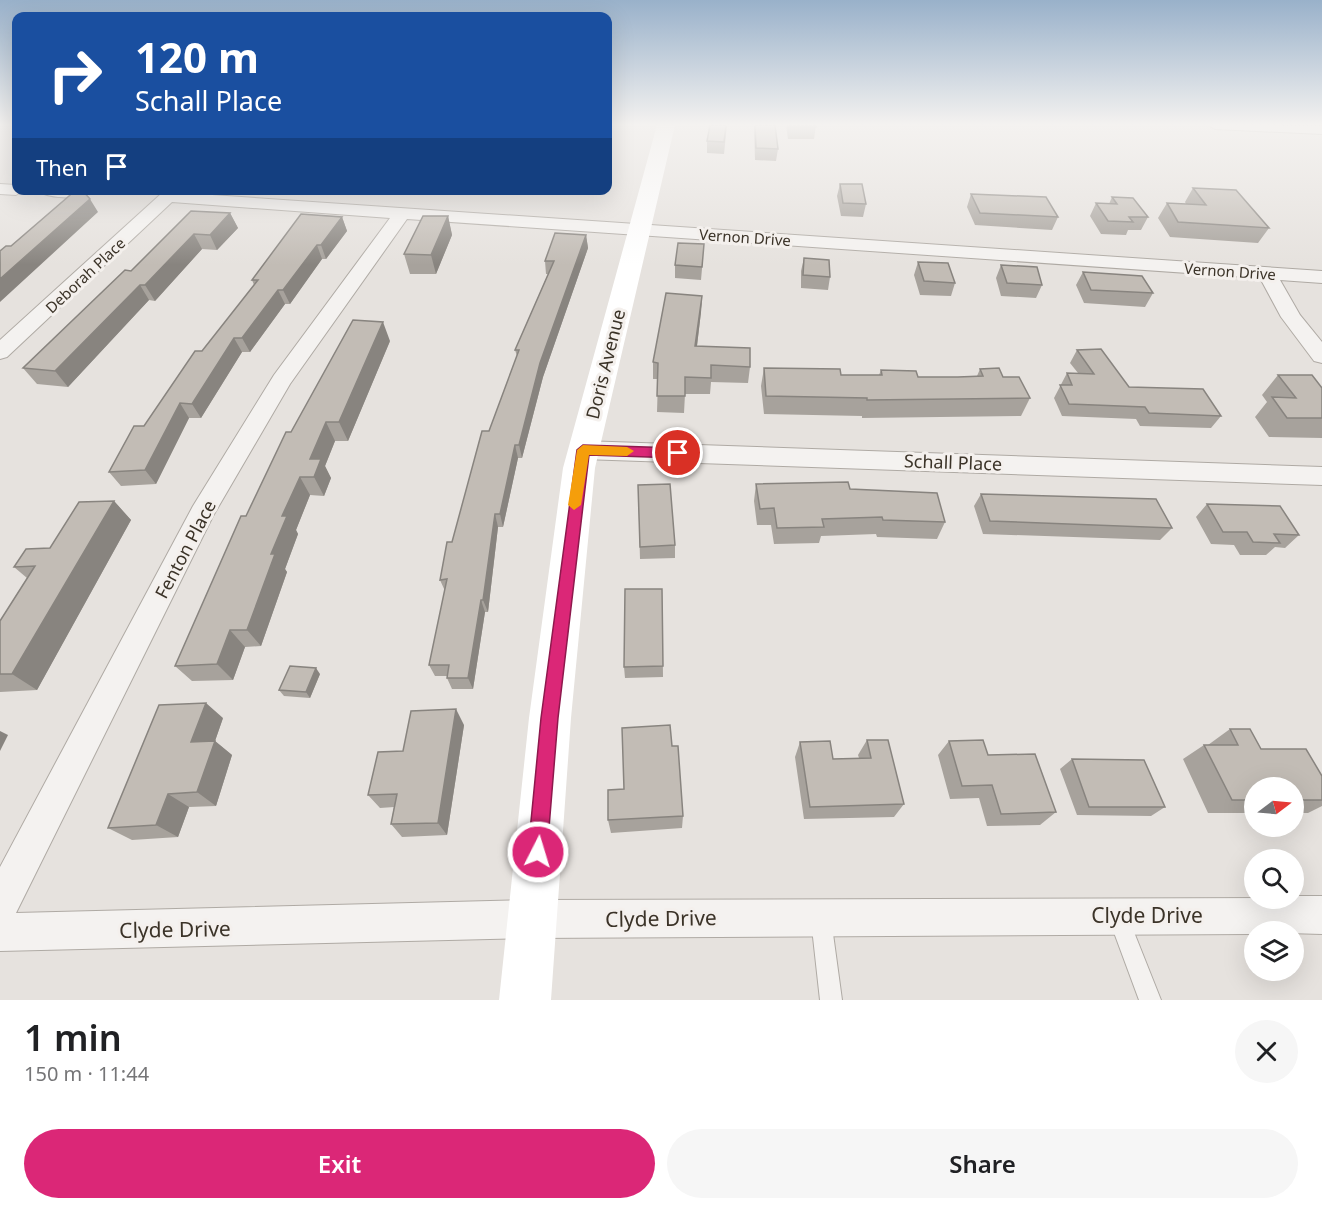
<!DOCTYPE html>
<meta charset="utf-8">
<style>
:root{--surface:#fff;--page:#f6f6f6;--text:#202124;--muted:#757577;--accent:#db2777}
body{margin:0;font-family:"Noto Sans",sans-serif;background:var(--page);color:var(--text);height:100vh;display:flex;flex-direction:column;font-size:22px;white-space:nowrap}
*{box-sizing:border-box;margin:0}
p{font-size:20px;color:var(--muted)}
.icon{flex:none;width:33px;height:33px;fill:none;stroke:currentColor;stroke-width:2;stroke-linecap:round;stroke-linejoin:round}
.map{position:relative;height:1000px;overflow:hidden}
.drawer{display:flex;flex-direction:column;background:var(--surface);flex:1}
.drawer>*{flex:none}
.hud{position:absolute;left:12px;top:12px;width:600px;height:183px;border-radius:12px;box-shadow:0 6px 24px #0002;background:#1a4fa0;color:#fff;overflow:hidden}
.needle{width:39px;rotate:74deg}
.fabs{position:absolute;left:1244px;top:777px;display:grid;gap:12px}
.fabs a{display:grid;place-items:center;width:60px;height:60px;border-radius:50%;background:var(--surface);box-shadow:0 6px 24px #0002;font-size:30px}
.pin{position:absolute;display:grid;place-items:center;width:51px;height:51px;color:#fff;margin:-26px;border:3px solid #fff;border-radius:50%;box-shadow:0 2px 6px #0007}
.me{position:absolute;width:66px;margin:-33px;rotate:5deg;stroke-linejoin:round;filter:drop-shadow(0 0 4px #0008)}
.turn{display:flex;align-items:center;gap:21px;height:126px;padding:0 24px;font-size:27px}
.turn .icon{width:78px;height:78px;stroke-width:2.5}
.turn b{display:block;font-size:42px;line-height:51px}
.then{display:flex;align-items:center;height:57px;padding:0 24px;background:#0003;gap:12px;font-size:22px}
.round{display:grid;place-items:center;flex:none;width:63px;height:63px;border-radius:32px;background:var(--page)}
.head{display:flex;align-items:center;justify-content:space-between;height:102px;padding:0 24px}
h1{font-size:36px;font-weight:600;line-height:45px}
.button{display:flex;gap:12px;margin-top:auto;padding:12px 24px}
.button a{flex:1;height:69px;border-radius:36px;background:var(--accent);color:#fff;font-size:24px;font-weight:600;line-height:69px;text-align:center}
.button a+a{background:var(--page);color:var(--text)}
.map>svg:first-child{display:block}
</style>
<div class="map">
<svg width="1322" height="1000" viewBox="0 0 1322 1000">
<rect width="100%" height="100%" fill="#e6e2de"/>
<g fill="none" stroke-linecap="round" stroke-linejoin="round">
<defs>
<path id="lane" d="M821,909l7,3 3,7 11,81h-22l-9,-81 3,-7z
M1119,909l7,3 35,88h-22l-30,-81 3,-7z"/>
<path id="street" d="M1208,125l114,1v8l-107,-5z
M0,184l16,1v5h8l-8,5 -16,-1z
M37,190h49l1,2c-8,9 -41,6 -50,-2z
M168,192l1154,79v12l-42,-3 20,35 22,27v21l-8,-2 -33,-44 -21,-39 -853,-59 -117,165 -77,132 -197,397 516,-13 761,-2v-2h29v38l-68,-2v2l-722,4 -532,13v-84l193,-361 81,-131 116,-157 -218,-16 -165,155 -7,2v-19l162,-147z
M583,441l739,26v18l-739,-26 -8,-3 -4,-6 4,-6z"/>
</defs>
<use href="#lane" stroke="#afaaa4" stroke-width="2"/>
<use href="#street" stroke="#afaaa4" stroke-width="2"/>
<use href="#lane" fill="#f4f2f0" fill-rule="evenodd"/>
<use href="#street" fill="#f4f2f0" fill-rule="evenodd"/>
<path fill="#fff" fill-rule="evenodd" d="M657,125h18l-80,343 -24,250 -20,282h-52l30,-282 34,-250z"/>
</g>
<path fill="#a7a29c" d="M727,125l-3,29 -17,-1v-12z
M754,125h21l3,24 -2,12 -21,-1z
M786,125h30l-2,14h-26z
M840,184l26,20 -3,13 -22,-1 -4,-20z
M1193,188l76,40 -11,15 -88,-6 -12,-19 9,-15 19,1 -1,-2z
M971,194l87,23 -6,13 -77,-5 -8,-18z
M1112,197l36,20 -7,13h-13l-2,5 -25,-1 -11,-18 6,-13 13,1z
M230,213l8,15 -21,22 -15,-1 -47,52 -6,-1 -81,87 -31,-3 -14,-16 108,-97z
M448,216l4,19 -16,39h-26l-6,-20z
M342,217l5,14 -21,28h-4l-32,45h-5l-35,48h-8l-41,66h-12l-33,66 -35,2 -12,-14 35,-46 110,-141 -2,-5z
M586,235l2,13 -45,129 -21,81h-4l-15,69h-5l-10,85h-3l-12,77h-21l-5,-11v-2h-12l-6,-11 16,-74 -5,-11 49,-149 28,-75 -2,-6 33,-76h-2l-1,-13z
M703,257l-2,23 -26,-2v-13z
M804,258l26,19 -2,13 -27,-2v-17z
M918,262l37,21 -4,13 -31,-1 -6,-20z
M1001,265l41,20 -6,13 -35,-2 -5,-18z
M1083,272l70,21 -8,14 -61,-4 -8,-18z
M702,296l-1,16 -4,34 53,21 -2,16 -37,-1 -1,12h-25l-1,19 -27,-1 1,-33h-5v-17z
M390,341l-42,100h-13l-10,25 6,12 -7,18 -14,-1 -14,35 2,4 -13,35 2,3 -26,74 -16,1 -12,33 -41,1 -17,-15 71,-150 45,-84z
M1077,350l52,37 92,29 -10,12 -71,-2 -4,-7 -74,-3 -8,-18 13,-25h11l-8,-10z
M764,368l77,7h38l2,-5 37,7h40l19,-1 3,-7 23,8 27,21 -9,18 -159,2v-2l-98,-2 -3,-28z
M1278,375l44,13v50l-53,-1 -14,-20 12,-15 -5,-7z
M756,484l94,5 95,33 -8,17 -60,-2 -1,-3 -55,2 -2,7 -45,1 -3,-19h-14l-3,-24z
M638,485l37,60v13l-35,1z
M981,494l191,34 -12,12 -177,-6 -9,-28z
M114,501l17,19 -94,170 -37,2v-71l27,-43 -13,-11 36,-19z
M1207,504l92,31 -14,13 -10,-1 -9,8h-26l-6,-10 -23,-1 -15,-27z
M662,589l1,88 -38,1 -1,-11z
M320,674l-10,24 -26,-2 -5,-6z
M223,718l-8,23 17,14 -16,51 -27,1 -11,30 -46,3 -24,-12z
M464,725l-17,110 -45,2 -11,-13 3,-17 -14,1 -12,-13 35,-44z
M1230,729l31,20 61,27v30l-14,7h-15v-25h-39v25h-46l-25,-54 21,-14h4z
M867,740l37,64 -10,13 -90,2 -9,-62 5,-15 33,17 26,-1 -1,-3z
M949,741l39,14 68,57 -16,13 -53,1 -8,-28 -29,1 -12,-44z
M672,746l11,70 -1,12 -71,5 -3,-13 16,-31z
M1072,759l93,48 -14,9 -74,-1 -17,-46z"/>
<path fill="#88847f" d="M90,199l8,13 -98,90v-23z
M230,213l8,15 -21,22 -7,-15z
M448,216l4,19 -16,39 -5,-19z
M342,217l5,14 -21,28 -5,-14z
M194,234l8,15 -47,52 -10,-16z
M586,235l2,13 -45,129 -21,81 -3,-13 21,-82z
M317,245l5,14 -32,45 -7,-14z
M140,285l9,15 -81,87 -13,-16z
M278,290l7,14 -35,48 -8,-14z
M702,296l-1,16 -6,50v-16z
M383,322l7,19 -42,100 -9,-19z
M234,338l8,14 -41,66 -9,-14z
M180,403l9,15 -33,66 -11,-14z
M326,422l9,19 -10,25 6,12 -7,18 -10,-19 -4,-18z
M515,445l3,13 -15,69 -3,-13z
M300,477l10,18 -14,35 2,4 -13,35 2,3 -26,74 -14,-16 35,-114z
M114,501l17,19 -94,170 -25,-16z
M495,514l3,13 -10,85 -5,-12z
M481,600l4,12 -12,77 -5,-11z
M230,630l15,17 -12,33 -16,-16z
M316,668l4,6 -10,24 -4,-6z
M206,703l17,15 -8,23 17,14 -16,51 -19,-14 -6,-50z
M456,709l8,16 -17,110 -9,-12z
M0,731l8,4 -8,16z
M168,794l21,13 -11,30 -22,-12z"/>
<path fill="#c2bcb5" stroke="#88847f" stroke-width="1.5" d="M710,125h16l-2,17 -17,-1z
M755,125h20l3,24 -22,-1z
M790,125h26v2h-26z
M840,184h22l4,20 -23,-1z
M1193,188l43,2 33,38 -91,-6 -11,-19 39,2z
M76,190h6l8,9 -90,80v-28l6,-5h5z
M971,194l75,3 12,20 -78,-4z
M1112,197l21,1 15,19h-19l4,5 -25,-1 -12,-18 21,1z
M191,211l39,2 -20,22 -16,-1 -49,51h-5l-85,86 -32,-3 102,-98 6,1z
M301,214l41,3 -21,28h-4l-34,45h-5l-36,48h-8l-42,66 -12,-1 -35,67 -36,2 25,-46h10l51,-75h7l56,-71h-6z
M423,216h25l-17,39 -27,-1z
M555,233l31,2 -46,128 -21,82h-4l-15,69h-5l-12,86h-2l-13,78h-21l2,-13h-20l18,-86 -7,1 7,-38h5l30,-111h7l30,-81h-4l39,-89h-9z
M678,243l26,1 -2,23 -27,-2z
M804,258l25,2 1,17 -27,-2z
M918,262l30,1 7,20 -31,-2z
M1001,265l36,2 5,18 -35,-2z
M1083,272l59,4 11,17 -62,-3z
M666,293l36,3 -7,50 55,2v19l-39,-2v13l-26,-1v19h-28l1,-33 -5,-1z
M353,320l30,2 -44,100h-13l-16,37h11l-7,18h-14l-18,39h5l-16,38h4l-28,76h-17l-13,34 -42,2 66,-150h5l40,-84h5z
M1101,349l28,38 74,2 18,27 -72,-3 -4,-6 -76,-3 -9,-19h12l-5,-12 27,1 -17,-24z
M764,368l76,1 1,6h41l-1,-5 35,1 2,6h40l25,-1 -3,-7 19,-1 4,9h16l11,21 -163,2v-2l-101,-2z
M1278,375h34l10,13v30h-35l-15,-21 24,1z
M848,482l2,7 87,4 8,29 -62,-2 -1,-3 -60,2 2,8 -47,1 -3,-20 -14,1 -4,-25z
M670,484l5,61 -35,2 -2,-62z
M981,494l175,5 16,29 -182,-7z
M114,501l-102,173h-12v-53l35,-55 -21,1 12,-18 24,-1 29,-46z
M1207,504l73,2 19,29 -25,-1 6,9 -27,-1 -6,-10h-24z
M625,589h37l1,77 -39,1z
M290,666l26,2 -10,24 -27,-2z
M206,703l-15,39 24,-1 -18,51 -29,2 -12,31 -48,3 51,-123z
M456,709l-18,114 -47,1 6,-30 -29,1 10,-43 25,-1 8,-40z
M670,725l2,21h6l5,70 -75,4v-30l16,-1 -2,-61z
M1230,729h20l11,20h45l16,27v24h-29v-12h-39v12h-22l-28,-55h34z
M867,740h21l16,64 -94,3 -10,-65 30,-1 3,18 38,-1z
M983,740l5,15 47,-1 21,58 -55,2 -9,-29 -30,1 -13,-45z
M1072,759l72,1 21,47h-76z"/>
<linearGradient id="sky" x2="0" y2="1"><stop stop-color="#99b1ca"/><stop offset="0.47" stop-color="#f4f2f0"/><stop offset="1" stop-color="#f4f2f0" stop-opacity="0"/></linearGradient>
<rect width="1322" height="265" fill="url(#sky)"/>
<path fill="#db2777" stroke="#8e194d" stroke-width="1.5" d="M583,445l95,3 6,5 -6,5 -89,-3 -31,263 -11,134 -3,7 -6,3 -7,-3 -3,-7 13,-134 36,-268z"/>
<path fill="#f59e0b" d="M583,445l44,2 7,4 -7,5 -38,-1 -8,50 -7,5 -6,-5 9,-55z"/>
<g text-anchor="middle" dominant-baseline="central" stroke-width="6" stroke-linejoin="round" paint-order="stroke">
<g font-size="15" fill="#3b3328" stroke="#f4f0ed">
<text transform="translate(745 237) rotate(4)">Vernon Drive</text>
<text transform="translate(1230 271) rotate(4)">Vernon Drive</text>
<text transform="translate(85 275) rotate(-43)">Deborah Place</text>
</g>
<g font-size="18" fill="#3b3328" stroke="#f4f0ed">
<text transform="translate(605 364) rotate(-76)">Doris Avenue</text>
<text transform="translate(953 462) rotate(2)">Schall Place</text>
<text transform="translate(185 549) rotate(-62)">Fenton Place</text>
</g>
<g font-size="21" fill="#3b3328" stroke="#f4f0ed">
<text x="1147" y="915">Clyde Drive</text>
<text transform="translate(661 918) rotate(-1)">Clyde Drive</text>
<text transform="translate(175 929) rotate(-1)">Clyde Drive</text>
</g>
</g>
</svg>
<div class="fabs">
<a><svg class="needle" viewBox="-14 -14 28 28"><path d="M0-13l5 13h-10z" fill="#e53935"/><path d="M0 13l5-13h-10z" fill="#757577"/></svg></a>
<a><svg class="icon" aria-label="search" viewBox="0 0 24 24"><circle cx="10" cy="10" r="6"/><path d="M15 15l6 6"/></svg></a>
<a><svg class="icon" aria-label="layers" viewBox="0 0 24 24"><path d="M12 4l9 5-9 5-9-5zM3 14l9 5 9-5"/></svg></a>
</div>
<div class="pin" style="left:678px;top:453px;background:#d93025"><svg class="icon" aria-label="arrive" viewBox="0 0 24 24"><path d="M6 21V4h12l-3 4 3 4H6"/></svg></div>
<svg class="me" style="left:538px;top:852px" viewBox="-20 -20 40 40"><circle r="17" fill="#db2777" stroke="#fff" stroke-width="3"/><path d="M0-11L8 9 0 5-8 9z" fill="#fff"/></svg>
<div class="hud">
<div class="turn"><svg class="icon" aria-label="right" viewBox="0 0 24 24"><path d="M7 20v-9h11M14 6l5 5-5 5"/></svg><div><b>120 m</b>Schall Place</div></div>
<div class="then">Then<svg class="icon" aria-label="arrive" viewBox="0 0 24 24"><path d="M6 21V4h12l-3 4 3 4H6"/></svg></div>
</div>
</div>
<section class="drawer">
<div class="head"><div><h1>1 min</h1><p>150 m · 11:44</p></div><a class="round"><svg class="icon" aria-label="close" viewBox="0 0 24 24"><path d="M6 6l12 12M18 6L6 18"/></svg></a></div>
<div class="button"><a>Exit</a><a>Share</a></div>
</section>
